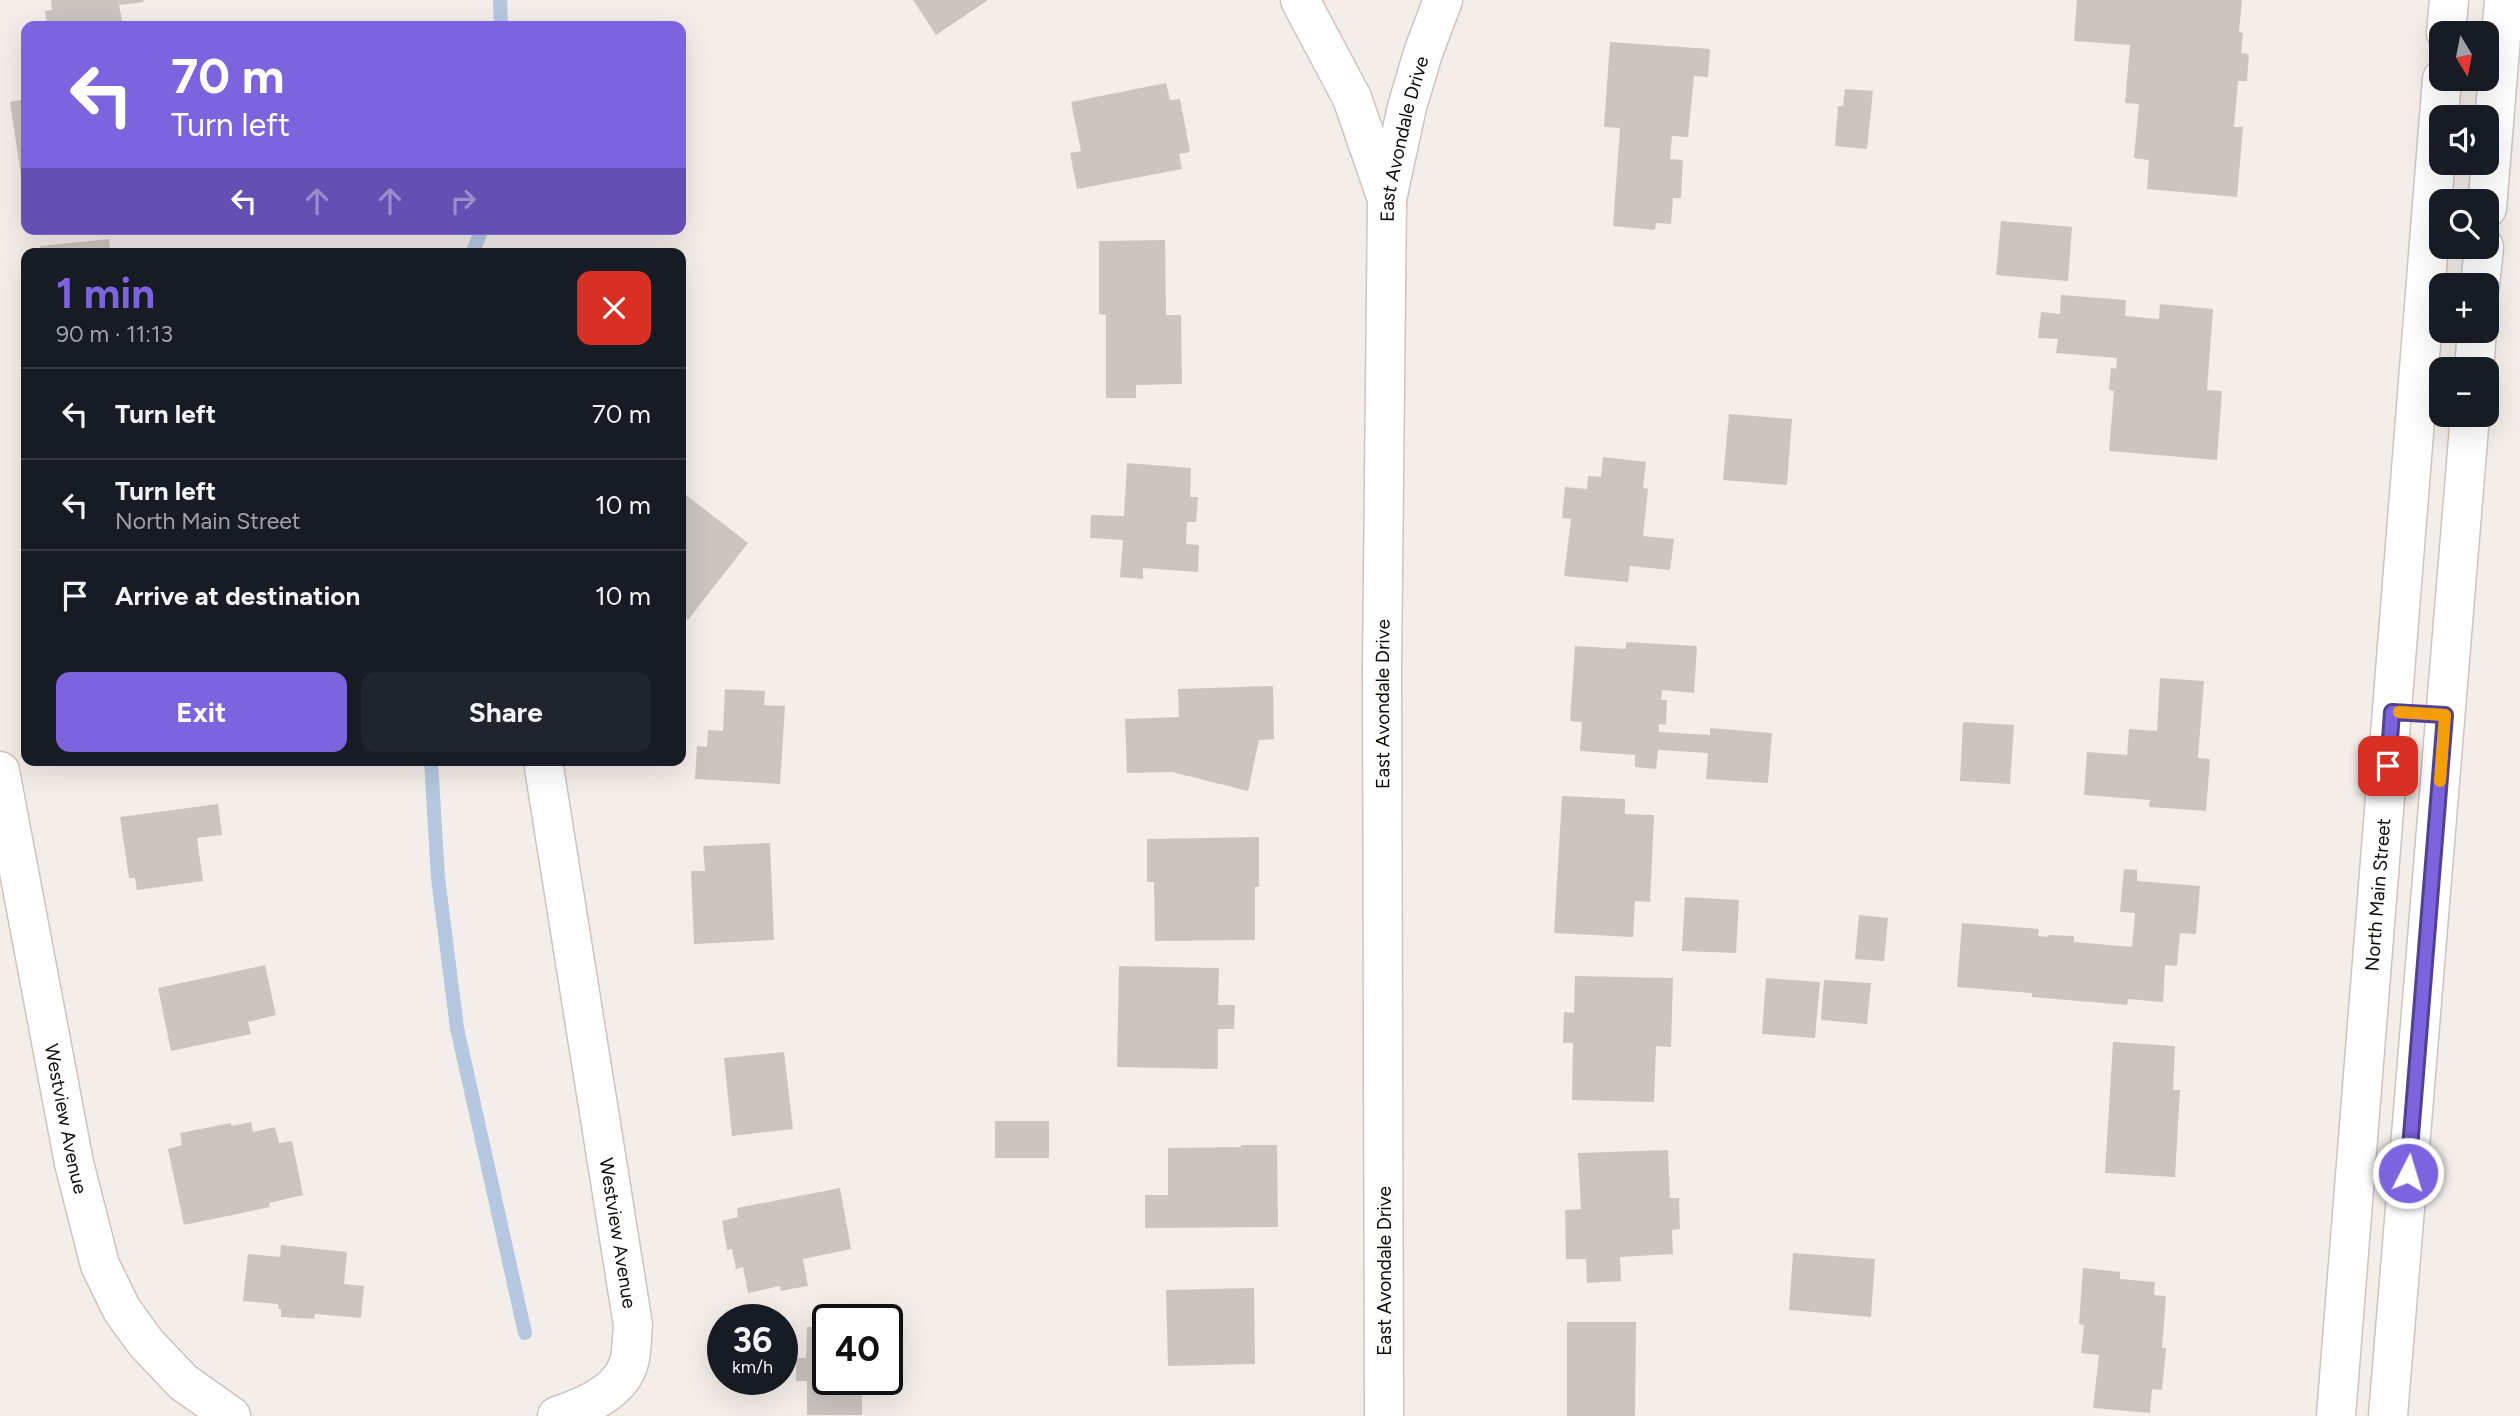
<!DOCTYPE html>
<meta charset="utf-8">
<style>
:root{--surface:#171b24;--page:#20242c;--text:#f1f3f6;--muted:#9ea1a6;--line:#363941;--accent:#7d64df}
body{margin:0;font-family:Figtree,sans-serif;background:var(--page);color:var(--text);height:100vh;display:flex;flex-direction:column;font-size:26px;white-space:nowrap}
*{box-sizing:border-box;margin:0}
p{font-size:23px;color:var(--muted)}
.icon{flex:none;width:38px;height:38px;fill:none;stroke:currentColor;stroke-width:2;stroke-linecap:round;stroke-linejoin:round}
.map{position:relative;flex:1;overflow:hidden}
.side{position:absolute;left:21px;top:248px;width:665px;height:518px;display:flex;flex-direction:column;background:var(--surface);border-radius:14px;box-shadow:0 7px 28px #0002}
.side>*{flex:none}
.hud{position:absolute;left:21px;top:21px;width:665px;height:214px;border-radius:14px;box-shadow:0 7px 28px #0002;background:#7d64df;color:#fff;overflow:hidden}
.needle{width:46px;rotate:170deg}
.buttons{position:absolute;left:2429px;top:21px;display:grid;gap:14px}
.buttons a{display:grid;place-items:center;width:70px;height:70px;border-radius:14px;background:var(--surface);box-shadow:0 7px 28px #0002;font-size:35px}
.speed{position:absolute;left:707px;top:1304px;display:flex;gap:14px;font-size:35px;font-weight:700;text-align:center}
.speed>*{display:grid;place-content:center;width:91px;height:91px;border-radius:50%;background:var(--surface);box-shadow:0 7px 28px #0002;line-height:1}
.speed small{font-size:18px;font-weight:400}
.speed .limit{border:4px solid #111;border-radius:10px;background:#fff;color:#111}
.pin{position:absolute;display:grid;place-items:center;width:60px;height:60px;color:#fff;margin:-30px;border-radius:14px;box-shadow:0 4px 10px #0006}
.me{position:absolute;width:77px;margin:-38px;rotate:5deg;stroke-linejoin:round;filter:drop-shadow(0 0 5px #0008)}
.turn{display:flex;align-items:center;gap:24px;height:147px;padding:0 35px;font-size:32px}
.turn .icon{width:91px;height:91px;stroke-width:2.5}
.turn b{display:block;font-size:49px;line-height:60px}
.lanes{display:flex;align-items:center;height:66px;padding:0 35px;background:#0003;justify-content:center;gap:35px;direction:ltr}
.lanes .off{opacity:.35}
.round{display:grid;place-items:center;flex:none;width:74px;height:74px;border-radius:14px;background:var(--page)}
.headline{display:flex;align-items:center;justify-content:space-between;height:119px;padding:0 35px}
h1{font-size:42px;font-weight:700;line-height:52px;color:var(--accent)}
.primary-button{display:flex;gap:14px;margin-top:auto;padding:14px 35px}
.primary-button a{flex:1;height:80px;border-radius:14px;background:var(--accent);color:#fff;font-size:28px;font-weight:700;line-height:80px;text-align:center}
.primary-button a+a{background:var(--page);color:var(--text)}
ul{padding:0;list-style:none}
li{display:flex;align-items:center;gap:21px;height:91px;padding:0 35px;border-top:2px solid var(--line)}
li div{flex:1}
li b{display:block;font-size:26px}
li em{font-style:normal}
.map>svg:first-child{display:block}
</style>
<div class="map">
<svg width="2520" height="1416" viewBox="0 0 2520 1416">
<rect width="100%" height="100%" fill="#f4eeea"/>
<g fill="none" stroke-linecap="round" stroke-linejoin="round">
<path stroke="#b5c7e1" stroke-width="14" d="M500,0l1,26
M472,254l10,-25
M431,761l7,117 19,150 68,305"/>
</g>
<path fill="#cbc5c1" d="M51,0h92l1,2 -25,3 4,21h-76l-2,-15 7,-1z
M913,0h75l-52,35z
M2077,0h165l-3,32 4,1 -2,20 8,1 -2,27h-9l-4,46h9l-6,70 -90,-8 2,-29 -15,-2 5,-54 -14,-1 5,-58 -56,-4z
M1610,42l100,7 -2,28 -14,-1 -6,61 -16,-1 -2,23 13,1 -2,38h-8l-2,26 -15,-1 -1,7 -42,-4 7,-98 -16,-1z
M1166,83l4,17 10,-1 10,53 -11,2 3,15 -105,20 -7,-36 11,-2 -10,-49z
M1845,89l28,2 -6,58 -32,-3 3,-40h5z
M26,99v90h-3l-13,-87z
M2001,221l71,6 -4,54 -72,-6z
M109,239l2,15h-71v-8z
M1165,240l1,75h15l1,69 -46,1v13h-30v-83l-7,-1v-73z
M2061,295l65,5 -1,16 34,3 1,-15 53,5 -6,81 15,1 -5,69 -108,-9 5,-60 -5,-1 2,-22 5,1 1,-11 -61,-5 2,-14 -20,-1 3,-26 19,2z
M1729,414l63,5 -5,66 -64,-5z
M1603,457l43,5 -3,26 5,1 -5,47 31,3 -4,31 -40,-4 -2,16 -64,-6 7,-57 -9,-1 3,-31 22,2 1,-13 13,1z
M1127,463l64,5 -1,29h8l-2,25h-9l-1,22 13,1 -1,27 -55,-4v11l-23,-2 3,-37 -33,-2 1,-23 33,1z
M681,491l67,52 -60,77 -7,-6z
M1626,642l71,4 -3,47 -32,-3 -1,10h6l-1,25 -7,-1v8l51,3v-7l62,5 -4,50 -62,-4 2,-26 -50,-3 -2,19 -21,-2v-12l-55,-4 2,-29 -12,-1 5,-75 51,3z
M2160,678l44,3 -6,77 12,1 -4,52 -57,-4 1,-7 -66,-5 3,-43 40,3 2,-26 28,2z
M1273,686l1,53 -15,1 -11,51 -76,-19 -45,1 -2,-54 54,-2 -1,-28z
M725,689l40,2 -1,14 21,1 -5,78 -85,-5 2,-33 10,1 1,-17 15,1z
M1963,722l51,3 -4,59 -50,-3z
M1562,796l63,3v15l29,1 -4,87 -15,-1 -2,36 -79,-4z
M218,804l4,31 -25,3 6,43 -66,9 -2,-12h-6l-9,-61z
M1259,837v50h-4v53l-100,1 -1,-59h-7v-43z
M770,843l4,97 -80,4 -3,-73h14l-2,-25z
M2124,869l13,1v11l63,5 -4,48 -16,-1 -3,33 -12,-1 -2,37 -35,-3 -1,6 -95,-8v-4l-75,-6 5,-64 77,6 -1,7 10,1 1,-2 25,1v6l58,5 3,-34 -15,-1z
M1685,897l54,3 -3,53 -54,-2z
M1859,915l29,3 -4,43 -29,-2z
M265,965l11,50 -28,7 3,12 -80,17 -13,-63z
M1119,966l100,2 -1,37h17l-1,24h-16v40l-101,-2z
M1575,976l98,2 -2,69 -15,-1 -2,56 -82,-2 1,-57h-10l1,-31 10,1z
M1766,978l54,4 -5,56 -53,-4z
M1824,980l47,3 -4,41 -46,-4z
M2113,1042l62,4 -2,44h7l-5,87 -70,-4z
M784,1052l9,77 -61,7 -8,-78z
M995,1121h54v37h-54z
M251,1122l2,10 22,-5 4,16 13,-2 11,54 -34,8 1,4 -86,18 -16,-76 14,-4 -2,-12 51,-10v3z
M1241,1145h36l1,82 -133,1v-33h23v-47l73,-1z
M1668,1150l2,48h9l1,31 -8,1 1,24 -53,3 1,24 -34,2 -1,-24h-20l-1,-49 16,-1 -3,-56z
M840,1188l11,61 -48,10 5,27 -27,5 -1,-5 -32,7 -5,-26 -7,2 -4,-20 -5,1 -5,-29 16,-4 -1,-9z
M281,1245l66,7 -3,32 20,2 -3,32 -46,-4 -1,5 -33,-2v-8h-3v-5l-35,-3 5,-47 32,3z
M1793,1253l82,6 -4,58 -82,-7z
M2083,1268l37,4v7l35,3 -1,13 12,1 -4,52h4l-4,42 -10,-1 -2,24 -57,-5 6,-53 -18,-2 3,-28 -5,-1z
M1254,1288l1,76 -87,2 -2,-76z
M1567,1322h69l-1,94h-68z
M807,1327h21v52h34v36h-55v-34h-11v-23h10z"/>
<g fill="none" stroke-linecap="round" stroke-linejoin="round">
<defs>
<g id="minor">
<path d="M1300,0l52,98 35,101"/>
<path d="M2446,33l3,-33"/>
<path d="M2487,208l17,-208"/>
<path d="M2480,285l4,-38"/>
<path d="M2474,369l3,-38"/>
<path id="s1" d="M543,761l90,564c-1,11 -1,22 -3,33 -6,33 -45,49 -73,58"/>
<path id="s2" d="M0,771l74,392 26,102 22,45 24,33 37,39 48,34"/>
<path id="s3" d="M1384,1416l-2,-749 5,-468 20,-92 16,-54 20,-53"/>
<path id="s4" d="M2336,1416l106,-1337"/>
<path d="M2388,1416l82,-1001"/>
</g>
</defs>
<use href="#minor" stroke="#cbc5c1" stroke-width="41"/>
<use href="#minor" stroke="#fff" stroke-width="38"/>
</g>
<g fill="none" stroke-linecap="round" stroke-linejoin="round">
<defs>
<path id="route" d="M2388,766l4,-54 53,3 -37,458"/>
</defs>
<use href="#route" stroke="#514191" stroke-width="18"/>
<use href="#route" stroke="#7d64df" stroke-width="12"/>
<path stroke="#f59e0b" stroke-width="12" d="M2399,712l46,3 -5,66"/>
</g>
<g text-anchor="middle" dominant-baseline="central" stroke-width="5" stroke-linejoin="round" paint-order="stroke">
<g font-size="19" fill="#0d0b0a" stroke="#fefcfa">
<text stroke="none"><textPath href="#s3" startOffset="1279">East Avondale Drive</textPath></text>
<text stroke="none"><textPath href="#s3" startOffset="712">East Avondale Drive</textPath></text>
<text stroke="none"><textPath href="#s4" startOffset="523">North Main Street</textPath></text>
<text stroke="none"><textPath href="#s2" startOffset="354">Westview Avenue</textPath></text>
<text stroke="none"><textPath href="#s1" startOffset="478">Westview Avenue</textPath></text>
<text transform="translate(1384 1271) rotate(-90)">East Avondale Drive</text>
</g>
</g>
</svg>
<div class="buttons">
<a><svg class="needle" viewBox="-14 -14 28 28"><path d="M0-13l5 13h-10z" fill="#e53935"/><path d="M0 13l5-13h-10z" fill="#9ea1a6"/></svg></a>
<a><svg class="icon" aria-label="sound" viewBox="0 0 24 24"><path d="M4 9h4l5-4v14l-5-4H4zM17 9q2 3 0 6"/></svg></a>
<a><svg class="icon" aria-label="search" viewBox="0 0 24 24"><circle cx="10" cy="10" r="6"/><path d="M15 15l6 6"/></svg></a>
<a>+</a>
<a>−</a>
</div>
<div class="speed"><div>36<small>km/h</small></div><div class="limit">40</div></div>
<div class="pin" style="left:2388px;top:766px;background:#d93025"><svg class="icon" aria-label="arrive" viewBox="0 0 24 24"><path d="M6 21V4h12l-3 4 3 4H6"/></svg></div>
<svg class="me" style="left:2408px;top:1173px" viewBox="-20 -20 40 40"><circle r="17" fill="#7d64df" stroke="#fff" stroke-width="3"/><path d="M0-11L8 9 0 5-8 9z" fill="#fff"/></svg>
<div class="hud">
<div class="turn"><svg class="icon" aria-label="left" viewBox="0 0 24 24"><path d="M17 20v-9H6M10 6l-5 5 5 5"/></svg><div><b>70 m</b>Turn left</div></div>
<div class="lanes"><svg class="icon" aria-label="left" viewBox="0 0 24 24"><path d="M17 20v-9H6M10 6l-5 5 5 5"/></svg><svg class="icon off" aria-label="ahead" viewBox="0 0 24 24"><path d="M12 20V5M6 11l6-6 6 6"/></svg><svg class="icon off" aria-label="ahead" viewBox="0 0 24 24"><path d="M12 20V5M6 11l6-6 6 6"/></svg><svg class="icon off" aria-label="right" viewBox="0 0 24 24"><path d="M7 20v-9h11M14 6l5 5-5 5"/></svg></div>
</div>
<section class="side">
<div class="headline"><div><h1>1 min</h1><p>90 m · 11:13</p></div><a class="round" style="background:#d93025;color:#fff"><svg class="icon" aria-label="close" viewBox="0 0 24 24"><path d="M6 6l12 12M18 6L6 18"/></svg></a></div>
<ul>
<li><svg class="icon" aria-label="left" viewBox="0 0 24 24"><path d="M17 20v-9H6M10 6l-5 5 5 5"/></svg><div><b>Turn left</b></div><em>70 m</em></li>
<li><svg class="icon" aria-label="left" viewBox="0 0 24 24"><path d="M17 20v-9H6M10 6l-5 5 5 5"/></svg><div><b>Turn left</b><p>North Main Street</p></div><em>10 m</em></li>
<li><svg class="icon" aria-label="arrive" viewBox="0 0 24 24"><path d="M6 21V4h12l-3 4 3 4H6"/></svg><div><b>Arrive at destination</b></div><em>10 m</em></li>
</ul>
<div class="primary-button"><a>Exit</a><a>Share</a></div>
</section>
</div>
